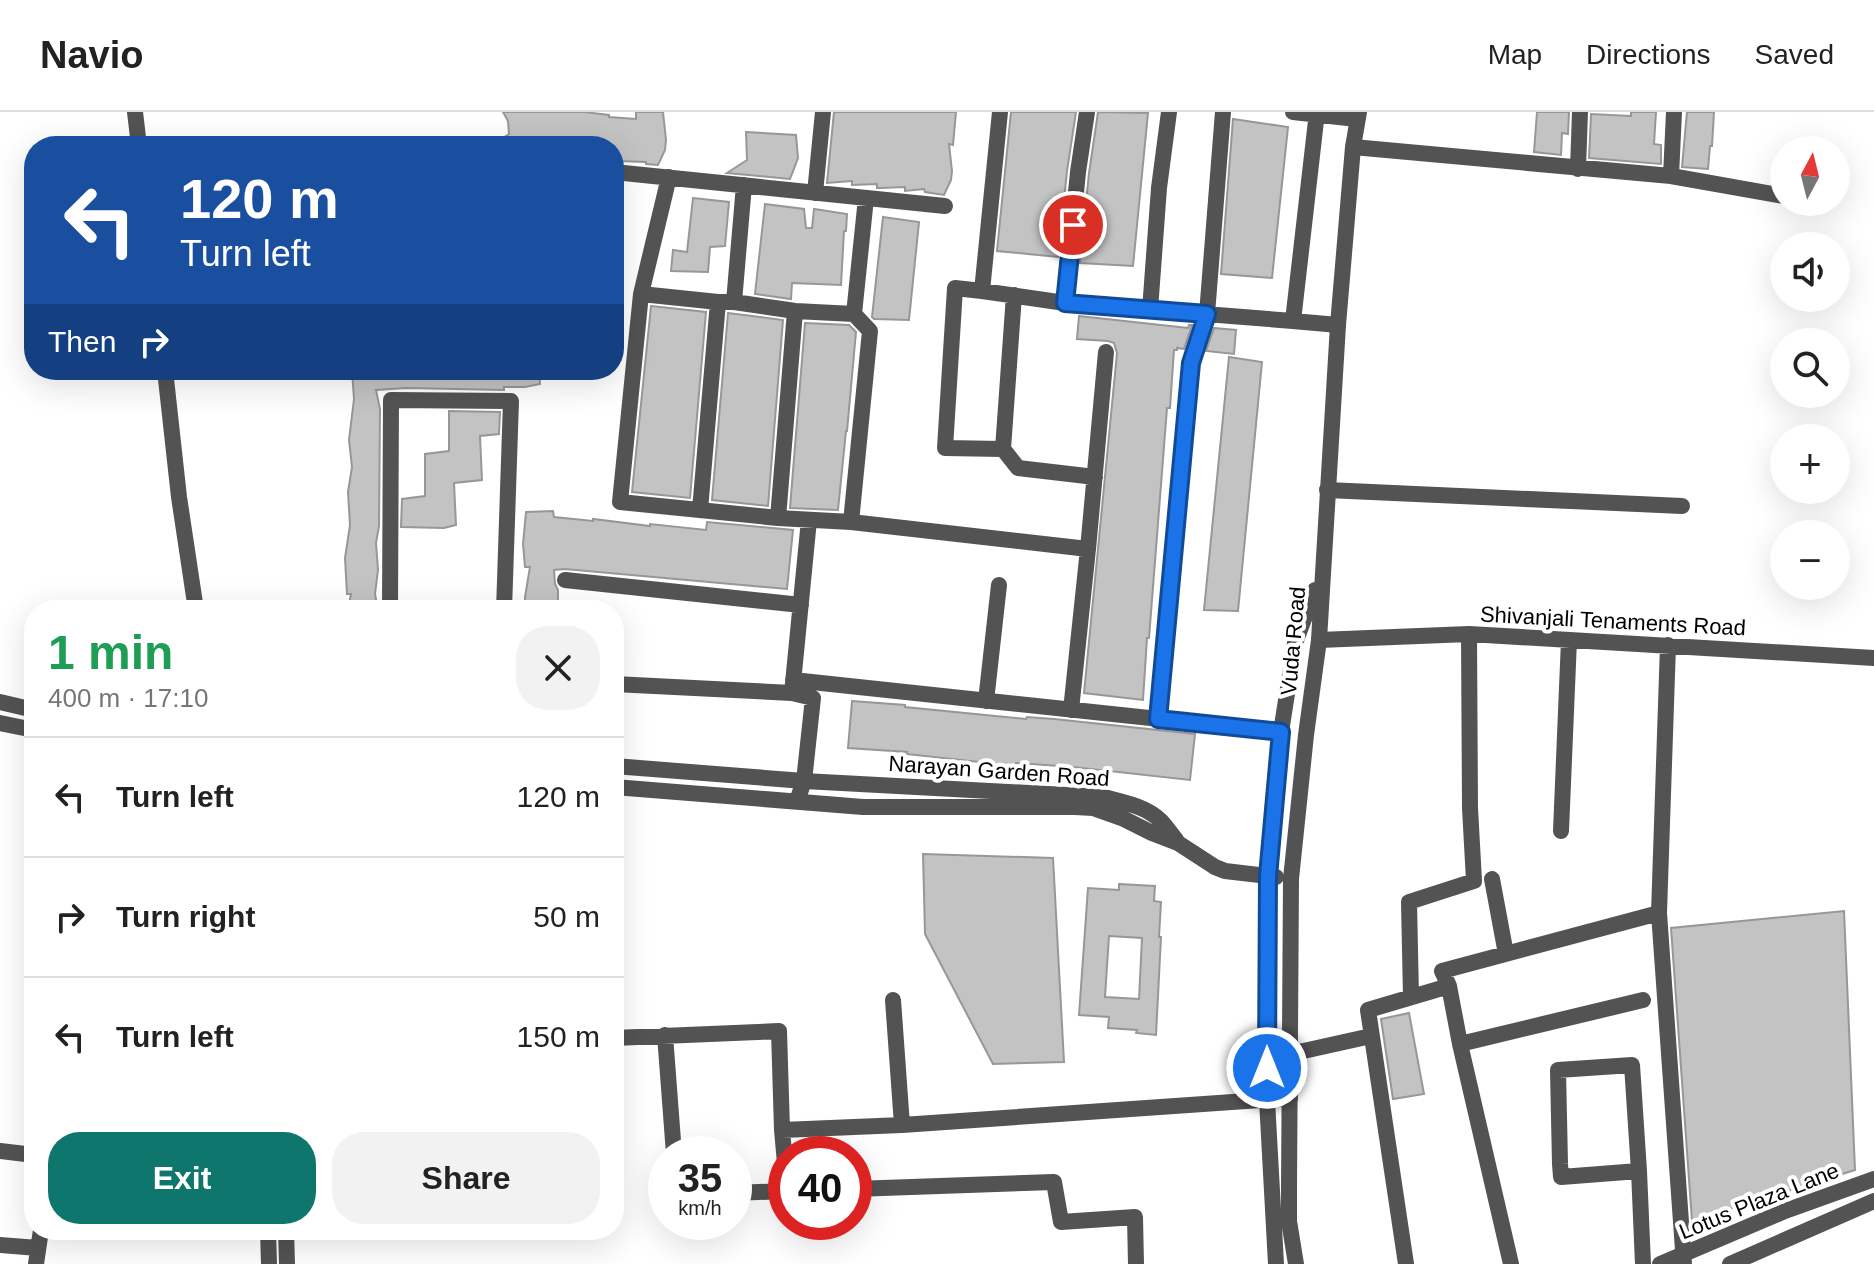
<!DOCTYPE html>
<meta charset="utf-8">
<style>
:root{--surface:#fff;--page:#f2f2f2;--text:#222;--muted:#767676;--line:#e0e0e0;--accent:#0f766e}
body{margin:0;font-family:Arial,sans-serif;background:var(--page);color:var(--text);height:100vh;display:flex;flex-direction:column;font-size:30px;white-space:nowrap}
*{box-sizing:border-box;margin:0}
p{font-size:26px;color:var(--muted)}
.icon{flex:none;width:44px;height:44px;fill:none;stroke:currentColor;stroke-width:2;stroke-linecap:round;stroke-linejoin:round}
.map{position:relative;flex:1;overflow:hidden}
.side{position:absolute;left:24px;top:488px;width:600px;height:640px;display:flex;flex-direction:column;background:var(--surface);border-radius:32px;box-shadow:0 8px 32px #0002}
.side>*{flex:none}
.guide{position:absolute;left:24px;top:24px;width:600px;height:244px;border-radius:32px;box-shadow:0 8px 32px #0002;background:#1a4fa0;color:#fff;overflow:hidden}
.needle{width:52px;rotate:7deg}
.fabs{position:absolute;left:1770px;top:24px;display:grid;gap:16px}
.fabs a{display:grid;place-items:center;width:80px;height:80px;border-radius:50%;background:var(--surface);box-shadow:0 8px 32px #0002;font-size:40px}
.speed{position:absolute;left:648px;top:1024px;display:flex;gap:16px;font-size:40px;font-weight:700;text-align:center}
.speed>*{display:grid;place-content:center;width:104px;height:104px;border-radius:50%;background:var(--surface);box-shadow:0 8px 32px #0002;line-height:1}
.speed small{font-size:20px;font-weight:400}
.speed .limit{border:12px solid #d22;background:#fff;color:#111}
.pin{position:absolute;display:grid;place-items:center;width:68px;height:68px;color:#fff;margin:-34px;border:4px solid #fff;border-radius:50%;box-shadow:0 2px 8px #0007}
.me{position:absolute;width:88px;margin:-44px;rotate:0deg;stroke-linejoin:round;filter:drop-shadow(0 0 6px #0008)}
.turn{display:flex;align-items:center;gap:28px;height:168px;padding:0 24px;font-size:36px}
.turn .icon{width:104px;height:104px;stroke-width:2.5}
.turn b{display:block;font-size:56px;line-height:68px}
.then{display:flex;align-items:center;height:76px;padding:0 24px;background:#0003;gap:16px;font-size:30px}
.round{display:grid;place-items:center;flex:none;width:84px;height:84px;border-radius:32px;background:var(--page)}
.overview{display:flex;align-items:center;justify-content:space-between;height:136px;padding:0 24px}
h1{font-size:48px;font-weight:800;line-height:60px;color:#1e9e55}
.action{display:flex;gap:16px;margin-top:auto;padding:16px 24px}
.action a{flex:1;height:92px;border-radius:32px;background:var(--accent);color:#fff;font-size:32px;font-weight:800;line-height:92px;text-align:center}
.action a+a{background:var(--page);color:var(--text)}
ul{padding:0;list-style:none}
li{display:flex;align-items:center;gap:24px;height:120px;padding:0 24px;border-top:2px solid var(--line)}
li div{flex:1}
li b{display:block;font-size:30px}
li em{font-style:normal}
header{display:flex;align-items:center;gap:48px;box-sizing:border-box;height:112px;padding:0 40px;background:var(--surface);border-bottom:2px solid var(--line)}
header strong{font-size:38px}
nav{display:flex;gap:44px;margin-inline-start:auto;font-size:28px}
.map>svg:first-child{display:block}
</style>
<header>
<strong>Navio</strong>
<nav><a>Map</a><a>Directions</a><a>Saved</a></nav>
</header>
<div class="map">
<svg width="1874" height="1152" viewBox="0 0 1874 1152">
<rect width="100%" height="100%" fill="#fff"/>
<path fill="#c3c3c3" stroke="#979797" stroke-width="2" fill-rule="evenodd" d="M503,0h81l25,3v2l27,2v-7h27l3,28 -1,10 -7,15 -12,-1v-2l-28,-1v-2h-4v-13h-123l18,-12 -1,-13z
M834,0h122l-3,33 -4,-1 3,27 -1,9 -7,15 -19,-3 -1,-3 -19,2v-4l-24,1h-4v-4l-25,1v-4l-25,2z
M1011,0h65l-9,59 -9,86 -61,-6z
M1098,0l50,1 -15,153 -53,-3 9,-90z
M1537,0h32l-1,22 -6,-1 -1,22 -27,-3z
M1631,0h25l-2,32 7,1v19l-72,-6 2,-44 40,2z
M1687,0h27l-2,34h-2l-2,23 -26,-2z
M1233,7l55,8 -16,151 -51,-4z
M746,20l50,3 2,23 -8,21 -63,-6 20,-13z
M693,86l36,4 -4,44 -15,1 -2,25 -37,-1 2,-21 14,2z
M765,92l39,5 2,19h6l2,-19 33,5 -1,17h-2l-3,54 -49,-2 -1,16 -36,-5z
M883,105l36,5 -10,98 -35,-1 -2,-2z
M651,194l55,6 -16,186 -58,-6z
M728,201l55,7 -15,186 -56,-6z
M1079,204l109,12 1,-3h3l-8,24 -7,-1v2h-3l-4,58h-3l-18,230h-2l-4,62 -59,-7 33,-340 -3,-10 -6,-2 -31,-2z
M805,211l44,2 7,7 -9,99h-1l-8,79 -48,-2z
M1214,216l22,2 -2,24 -28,-3z
M1229,245l33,5 -24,249 -34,-1z
M352,258h187l1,14 -15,3h-21v3l-98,-2 -30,2 4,19 -1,117 -3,17 2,27 -3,24 3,16h-30l3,-16h-4l-2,-36 5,-33 -2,-33 4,-25 -3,-27 5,-41z
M449,299l51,1 -1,22 -19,2 2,44 -28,3 2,42 -12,3 -43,-1 1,-28 23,-3v-42l24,-3z
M553,399l1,6 39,4v-2l57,7v-2l56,6 1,-8 86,8 -6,59 -222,-20 -11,1 1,14 3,6v20h-33v-13l5,-30h-5l-2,-23 3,-32z
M852,589l53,4v2l121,12 1,-2 27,2 141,15 -5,46 -117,-13 -57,-4v3l-110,-12 1,-2 -59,-4z
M923,742l130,4 11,204 -71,2 -68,-130z
M1119,772l36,2 -1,15 7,1 -2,35h2l-5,98 -20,-2 1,-3 -29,-2 1,-11 -30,-2 9,-127 31,2zM1109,824l33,2 -3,61 -34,-2z
M1844,799l11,259 -163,51 -21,-293z
M1409,901l15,81 -31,5 -12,-80z"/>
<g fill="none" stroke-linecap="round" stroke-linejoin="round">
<path stroke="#535353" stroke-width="16" d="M135,0l4,34
M1000,0l-18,179 83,12
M1087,0l-9,60 -13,131 228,18 24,-209
M1293,0l64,7
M1353,35l318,29 113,20
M1578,57l2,-57
M614,60l331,34
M1671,64l3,-64
M744,73l-10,117h-16l-77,-8 -21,208 158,16 73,4 237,27 18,-197
M815,81l8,-81
M1815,90h1
M982,179l-27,-3 -10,160 58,1 11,-154
M641,182l28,-117
M734,190l61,9 59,3 16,17 -19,191
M1150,198l9,-122 10,-76
M854,202l12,-116
M1293,209l45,4
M165,258l14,127 17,113
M1003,337l15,19 77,9
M1327,378l355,16
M700,398l18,-208
M778,406l17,-207
M565,468l236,25
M390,498l1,-210 120,1 -7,209
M1319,528l150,-6
M793,568l488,52
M614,572l178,9
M986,589l13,-116
M1071,598l17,-161
M1158,607l33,-356 16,-49 16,-202
M797,689l7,-20 9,-83 -21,-5 17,-173
M1561,719l8,-191
M1492,767l14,75
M1659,801l9,-268
M1449,874l-7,-15 217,-58 25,351
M1411,885l-2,-95 65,-21 -4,-73 -1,-174 405,24
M893,888l9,125
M665,923l9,119
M614,926l165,-7 3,99 120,-5 388,-27
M1460,932l183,-44
M1290,942l81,-18
M782,1018l4,44
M0,1039l34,4
M1639,1059l-78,6 -1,-13 -2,-94 74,-5 7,106 4,93
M854,1077l200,-7 7,40 74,-5 1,47
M734,1081l52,-2
M0,1133l38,3
M36,1152l5,-34
M1406,1152l-38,-254 81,-24 11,58 51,220"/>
<path stroke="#535353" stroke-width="16" d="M0,590l34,8
M0,611l34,7
M614,654l190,15 300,16c19,5 41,9 56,23 6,6 12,15 17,21
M614,675l249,20h212l18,1 31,11 28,14 26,10 37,24 10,4 51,6
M268,1118l1,34
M286,1118l1,34
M1276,1152l-9,-164 1,-224 13,-144 14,-89 20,-53
M1296,1152l-7,-43v-33l2,-309 15,-144 13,-95 19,-315 15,-178 6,-35
M1660,1152l125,-53 89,-32
M1730,1152l144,-63"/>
</g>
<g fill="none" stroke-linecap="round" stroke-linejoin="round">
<defs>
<path id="route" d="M1073,113l-8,78 142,11 -16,49 -33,356 123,13 -13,144 -1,192"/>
</defs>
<use href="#route" stroke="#114b97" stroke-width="20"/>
<use href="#route" stroke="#1a73e8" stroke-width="14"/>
</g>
<g text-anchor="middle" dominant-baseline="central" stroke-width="8" stroke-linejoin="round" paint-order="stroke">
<g font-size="22" fill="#000" stroke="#fff">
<text transform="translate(1613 509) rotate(3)">Shivanjali Tenaments Road</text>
<text transform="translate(1293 529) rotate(-85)">Vuda Road</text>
<text transform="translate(999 659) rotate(4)">Narayan Garden Road</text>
<text transform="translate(1759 1089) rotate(-22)">Lotus Plaza Lane</text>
</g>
</g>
</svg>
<div class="fabs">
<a><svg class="needle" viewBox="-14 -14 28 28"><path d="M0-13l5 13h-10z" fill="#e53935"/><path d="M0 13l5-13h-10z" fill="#767676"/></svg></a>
<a><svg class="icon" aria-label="sound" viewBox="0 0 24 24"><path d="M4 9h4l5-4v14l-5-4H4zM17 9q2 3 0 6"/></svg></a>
<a><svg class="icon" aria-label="search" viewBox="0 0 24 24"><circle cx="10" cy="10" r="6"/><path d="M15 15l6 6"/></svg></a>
<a>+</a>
<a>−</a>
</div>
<div class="speed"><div>35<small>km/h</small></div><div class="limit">40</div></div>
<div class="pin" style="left:1073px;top:113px;background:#d93025"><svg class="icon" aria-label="arrive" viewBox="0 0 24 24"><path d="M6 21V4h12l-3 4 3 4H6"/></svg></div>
<svg class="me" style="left:1267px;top:956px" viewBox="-20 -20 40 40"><circle r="17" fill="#1a73e8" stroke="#fff" stroke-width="3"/><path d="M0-11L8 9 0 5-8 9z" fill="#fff"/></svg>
<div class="guide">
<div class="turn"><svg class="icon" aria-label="left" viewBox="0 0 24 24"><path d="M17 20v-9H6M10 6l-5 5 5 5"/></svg><div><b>120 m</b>Turn left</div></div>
<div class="then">Then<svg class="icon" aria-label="right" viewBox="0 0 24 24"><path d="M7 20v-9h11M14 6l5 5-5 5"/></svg></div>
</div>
<section class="side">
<div class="overview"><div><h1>1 min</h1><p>400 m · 17:10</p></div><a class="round"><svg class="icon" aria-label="close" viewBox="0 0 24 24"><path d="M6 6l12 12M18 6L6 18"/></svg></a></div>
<ul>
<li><svg class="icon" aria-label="left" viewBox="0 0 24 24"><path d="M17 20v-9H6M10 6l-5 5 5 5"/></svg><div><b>Turn left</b></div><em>120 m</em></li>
<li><svg class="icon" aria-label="right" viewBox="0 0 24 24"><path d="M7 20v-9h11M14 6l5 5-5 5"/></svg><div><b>Turn right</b></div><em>50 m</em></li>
<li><svg class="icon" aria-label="left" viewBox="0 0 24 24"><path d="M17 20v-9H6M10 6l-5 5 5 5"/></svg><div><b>Turn left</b></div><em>150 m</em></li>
</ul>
<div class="action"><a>Exit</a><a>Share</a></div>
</section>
</div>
